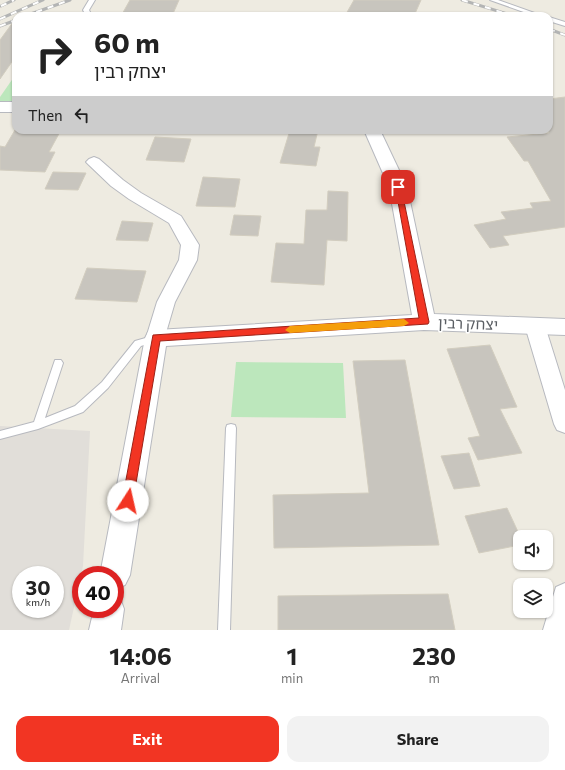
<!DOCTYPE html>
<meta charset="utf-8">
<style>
:root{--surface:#fff;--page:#f2f2f2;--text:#222;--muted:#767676;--accent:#f23523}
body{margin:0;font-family:Commissioner,"Noto Sans Hebrew",sans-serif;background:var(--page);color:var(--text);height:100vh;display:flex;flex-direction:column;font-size:15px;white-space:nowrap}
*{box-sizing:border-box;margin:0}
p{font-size:13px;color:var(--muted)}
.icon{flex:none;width:22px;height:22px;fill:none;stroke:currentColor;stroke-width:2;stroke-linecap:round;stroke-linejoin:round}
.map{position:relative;height:630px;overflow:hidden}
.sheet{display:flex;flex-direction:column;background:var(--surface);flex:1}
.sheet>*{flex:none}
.banner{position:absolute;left:12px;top:12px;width:541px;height:122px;border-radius:12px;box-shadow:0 1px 3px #0004;background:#fff;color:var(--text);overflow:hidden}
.buttons{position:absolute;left:513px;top:530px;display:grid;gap:8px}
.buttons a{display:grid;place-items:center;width:40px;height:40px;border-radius:8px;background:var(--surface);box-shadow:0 1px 3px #0004;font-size:20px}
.speed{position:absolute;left:12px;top:566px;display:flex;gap:8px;font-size:20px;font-weight:700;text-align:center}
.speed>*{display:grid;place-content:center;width:52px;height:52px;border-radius:50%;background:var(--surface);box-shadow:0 1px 3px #0004;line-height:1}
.speed small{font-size:10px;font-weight:400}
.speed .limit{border:6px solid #d22;background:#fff;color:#111}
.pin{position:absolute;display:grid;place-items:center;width:34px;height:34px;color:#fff;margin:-17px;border-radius:8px;box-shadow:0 2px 6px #0006}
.me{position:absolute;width:44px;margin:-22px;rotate:10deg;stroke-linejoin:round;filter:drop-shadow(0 0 3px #0008)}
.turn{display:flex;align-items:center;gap:14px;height:84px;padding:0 16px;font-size:18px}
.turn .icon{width:52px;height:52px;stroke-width:2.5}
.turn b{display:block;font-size:28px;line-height:34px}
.then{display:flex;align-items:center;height:38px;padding:0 16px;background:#0003;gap:8px;font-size:15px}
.eta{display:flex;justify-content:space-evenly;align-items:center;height:68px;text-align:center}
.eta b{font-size:24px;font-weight:700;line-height:28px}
.primary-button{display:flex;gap:8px;margin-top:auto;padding:8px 16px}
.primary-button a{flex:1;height:46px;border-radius:12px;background:var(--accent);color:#fff;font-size:16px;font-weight:700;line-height:46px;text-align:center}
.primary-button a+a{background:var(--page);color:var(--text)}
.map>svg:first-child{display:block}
</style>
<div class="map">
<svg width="565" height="630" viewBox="0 0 565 630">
<rect width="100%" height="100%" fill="#eeebe1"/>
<path fill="#e1ded9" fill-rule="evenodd" d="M0,426l90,5 -7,135 -14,64h-69zM21,575h34v34h-34z"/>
<path fill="#bce7bc" d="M16,74v33h-16v-10z
M236,362l107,1 3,55 -115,-1z"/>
<path fill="#c8c5be" stroke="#d2cdbf" d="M130,0h49l-7,16h-51z
M354,0h67l-7,16h-53l-15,-2z
M16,18v38l-16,23v-39z
M565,97v130l-62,9 6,9 -19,3 -16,-23 32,-6 -5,-7 32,-4 -3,-5 21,-2 -23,-40h-4l-17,-24 42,-4v-34z
M15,130h46l-12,22h6l-10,20 -45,-2v-24l5,1z
M290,130h28l-4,17h6l-4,19 -36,-3z
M155,137l36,2 -7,23 -38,-2z
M53,172l33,1 -8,17 -33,-1z
M203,177l37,2 -5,28 -39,-1z
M328,191l20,1 -1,49 -20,-1 -3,45 -53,-3 5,-39 28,1 2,-34h21z
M234,215l27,1 -3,20 -28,-1z
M122,221l31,2 -5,18 -32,-1z
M87,268l59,3 -9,31 -62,-3z
M490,345l27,62 -17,2 22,44 -44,7 -10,-22 12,-2 -33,-87z
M405,360l34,185 -165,3 -1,-53 96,-2 -16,-132z
M469,453l11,33 -26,3 -13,-33z
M507,508l13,28v9l-41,8 -14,-37z
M448,594l7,36h-177v-34z"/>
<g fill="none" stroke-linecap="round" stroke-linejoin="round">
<defs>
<path id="service" d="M89,0h6l-6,10 3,6h-6l-3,-6z
M490,0h8l45,16h-8z
M549,17l16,5v4l-16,-5z
M156,335l3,1 2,2 -2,2 -18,6 -33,42 -25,24 -45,17 -38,10v-8l34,-9 21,-62h6l2,3 -18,55 30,-12 27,-24 33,-41z
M231,424l4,1 1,3 -6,202h-12l8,-202 1,-3z"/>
<path id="minor" d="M94,157l5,2 24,21 18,13 40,23 18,29 -2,15 -22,42 -12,41 -7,2 -7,-2 -3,-5 11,-36 22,-42 2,-15 -12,-22 -40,-24 -18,-13 -22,-21 -3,-3 3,-3z
M535,319l7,2 3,5 20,64v43l-8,-3 -3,-6 -29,-98 3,-5z
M565,583v47h-22l13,-43z"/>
<path id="tertiary" d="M0,102h16v10h-16z
M364,130h16l27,57 27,127 131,5v16l-141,-5 -258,16 -36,229 -5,10 -10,4v-14h-15l45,-237 3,-6 8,-2 256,-15 -23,-128z
M115,596l5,2 4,11 -3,21h-32l5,-21h21z"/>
</defs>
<use href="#service" stroke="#b7b9bf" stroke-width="2"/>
<use href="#minor" stroke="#b7b9bf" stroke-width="2"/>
<use href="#tertiary" stroke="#b7b9bf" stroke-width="2"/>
<use href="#service" fill="#fff" fill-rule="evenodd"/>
<use href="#minor" fill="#fff" fill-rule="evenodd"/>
<use href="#tertiary" fill="#fff" fill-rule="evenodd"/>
<defs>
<path id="rail" d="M462,0l52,16
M1,6l13,-6
M25,16l45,-16
M0,19l43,-19
M0,26l16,-6
M549,29l16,6"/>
</defs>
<use href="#rail" stroke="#b3b4b4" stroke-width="3"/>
<use href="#rail" stroke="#fff" stroke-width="2" stroke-dasharray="6" stroke-linecap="butt"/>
</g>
<path fill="#f23523" stroke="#9d2217" d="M395,185l6,2 28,135 -1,2 -268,17 -27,160 -1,4 -4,1 -5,-1 -1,-4 31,-166 266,-17z"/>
<path fill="#f59e0b" d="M404,319l5,4 -5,3 -114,7 -5,-3 5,-4z"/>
<g text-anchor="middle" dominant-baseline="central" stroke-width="3" stroke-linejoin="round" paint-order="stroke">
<g font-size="15" fill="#5a5e63" stroke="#fff">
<text transform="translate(468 323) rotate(2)">יצחק רבין</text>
</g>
</g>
</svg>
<div class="buttons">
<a><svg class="icon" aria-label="sound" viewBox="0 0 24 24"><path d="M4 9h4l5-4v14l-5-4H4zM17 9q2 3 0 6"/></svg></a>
<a><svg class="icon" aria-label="layers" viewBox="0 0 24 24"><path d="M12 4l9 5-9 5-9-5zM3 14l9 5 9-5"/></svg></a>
</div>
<div class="speed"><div>30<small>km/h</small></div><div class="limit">40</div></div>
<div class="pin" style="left:398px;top:187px;background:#d93025"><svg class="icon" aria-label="arrive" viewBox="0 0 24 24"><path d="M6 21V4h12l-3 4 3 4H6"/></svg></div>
<svg class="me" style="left:128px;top:501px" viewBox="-20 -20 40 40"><circle r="19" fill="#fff"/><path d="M0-13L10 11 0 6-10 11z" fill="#f23523"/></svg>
<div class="banner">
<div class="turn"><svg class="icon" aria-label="right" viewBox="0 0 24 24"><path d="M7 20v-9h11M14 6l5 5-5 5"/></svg><div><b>60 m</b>יצחק רבין</div></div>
<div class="then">Then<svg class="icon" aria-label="left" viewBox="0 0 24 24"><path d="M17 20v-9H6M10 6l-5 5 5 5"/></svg></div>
</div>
</div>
<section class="sheet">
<div class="eta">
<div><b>14:06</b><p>Arrival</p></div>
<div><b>1</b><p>min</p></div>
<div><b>230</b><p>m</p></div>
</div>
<div class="primary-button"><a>Exit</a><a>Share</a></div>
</section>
